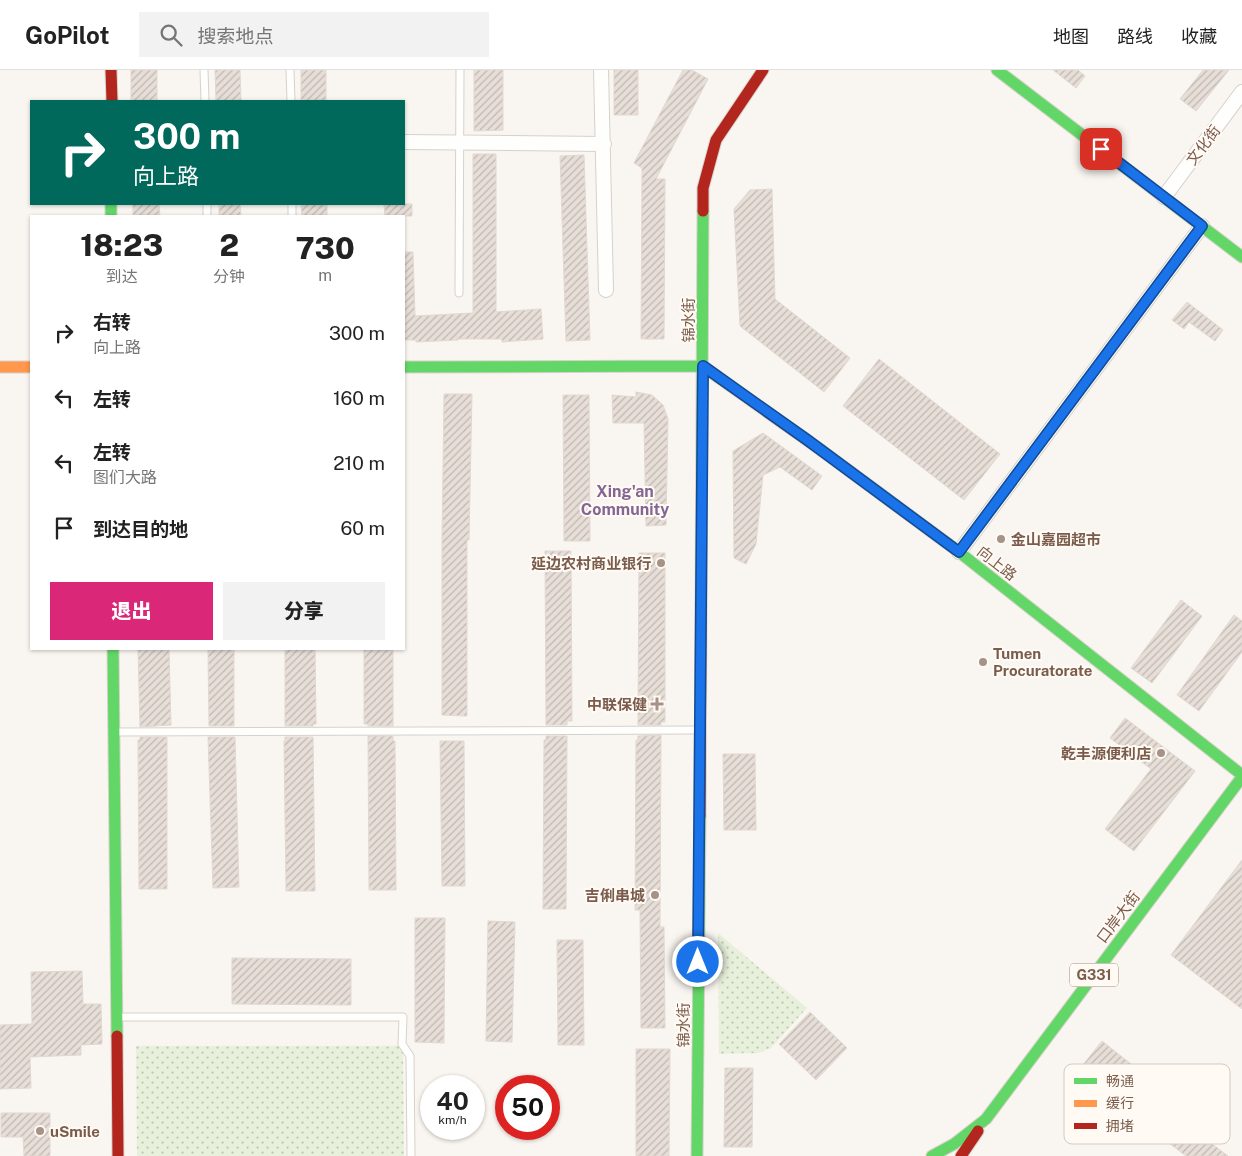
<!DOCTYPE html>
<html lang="zh">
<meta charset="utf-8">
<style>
:root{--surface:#fff;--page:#f2f2f2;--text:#222;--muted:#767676;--line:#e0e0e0;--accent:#db2777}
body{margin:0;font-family:"Public Sans","Noto Sans SC",sans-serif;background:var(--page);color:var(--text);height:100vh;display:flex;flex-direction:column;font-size:19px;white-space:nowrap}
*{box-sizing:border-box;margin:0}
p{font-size:16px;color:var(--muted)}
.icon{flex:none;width:28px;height:28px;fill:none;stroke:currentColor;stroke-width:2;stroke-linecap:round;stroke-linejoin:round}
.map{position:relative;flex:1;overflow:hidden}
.sheet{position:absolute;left:30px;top:145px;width:375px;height:435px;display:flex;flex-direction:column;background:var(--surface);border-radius:0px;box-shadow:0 1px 4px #0004}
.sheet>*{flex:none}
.banner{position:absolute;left:30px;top:30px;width:375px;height:105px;border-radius:0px;box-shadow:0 1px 4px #0004;background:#00695c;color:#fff;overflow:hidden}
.speed{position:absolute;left:420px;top:1005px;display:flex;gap:10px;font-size:25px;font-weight:700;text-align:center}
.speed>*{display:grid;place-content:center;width:65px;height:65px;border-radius:50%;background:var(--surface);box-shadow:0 1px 4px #0004;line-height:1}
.speed small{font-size:12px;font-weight:400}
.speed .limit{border:8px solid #d22;background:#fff;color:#111}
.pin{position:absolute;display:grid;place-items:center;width:42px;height:42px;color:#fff;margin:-21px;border-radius:10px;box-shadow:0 2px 8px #0006}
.me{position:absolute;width:55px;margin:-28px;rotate:0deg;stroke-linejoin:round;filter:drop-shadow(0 0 4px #0008)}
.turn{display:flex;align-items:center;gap:18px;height:105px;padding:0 20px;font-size:22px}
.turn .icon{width:65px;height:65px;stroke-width:2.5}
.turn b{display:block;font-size:35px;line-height:42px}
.eta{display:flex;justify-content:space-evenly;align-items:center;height:85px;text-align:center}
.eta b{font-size:30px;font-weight:800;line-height:35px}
.action{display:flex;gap:10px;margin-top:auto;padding:10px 20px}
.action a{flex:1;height:58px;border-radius:0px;background:var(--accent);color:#fff;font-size:20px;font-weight:800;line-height:58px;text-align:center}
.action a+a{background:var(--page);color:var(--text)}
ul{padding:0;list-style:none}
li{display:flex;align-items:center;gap:15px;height:65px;padding:0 20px}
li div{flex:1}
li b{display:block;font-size:19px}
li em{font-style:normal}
header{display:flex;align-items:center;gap:30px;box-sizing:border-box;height:70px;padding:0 25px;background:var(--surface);border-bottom:1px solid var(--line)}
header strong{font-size:24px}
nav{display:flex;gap:28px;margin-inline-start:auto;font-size:18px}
.search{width:350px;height:45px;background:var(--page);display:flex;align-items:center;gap:12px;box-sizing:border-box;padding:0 18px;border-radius:0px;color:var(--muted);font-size:19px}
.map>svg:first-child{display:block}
</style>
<header>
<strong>GoPilot</strong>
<div class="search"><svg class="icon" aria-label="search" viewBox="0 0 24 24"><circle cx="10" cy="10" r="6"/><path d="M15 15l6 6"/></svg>搜索地点</div>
<nav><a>地图</a><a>路线</a><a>收藏</a></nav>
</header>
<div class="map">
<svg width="1242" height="1086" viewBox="0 0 1242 1086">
<defs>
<pattern id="park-dots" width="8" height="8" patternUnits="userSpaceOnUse" patternTransform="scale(1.25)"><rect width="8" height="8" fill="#e7f0db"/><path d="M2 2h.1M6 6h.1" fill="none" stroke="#c0c6b4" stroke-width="1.8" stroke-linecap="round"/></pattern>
<pattern id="building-hatch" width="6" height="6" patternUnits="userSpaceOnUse" patternTransform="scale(1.25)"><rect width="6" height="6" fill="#e6ded7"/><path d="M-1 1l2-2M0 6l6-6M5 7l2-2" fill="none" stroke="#bfb7b1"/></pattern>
</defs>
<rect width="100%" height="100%" fill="#f9f5f0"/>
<path fill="url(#park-dots)" d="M718,863l89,75 -36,40 -13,5 -39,1z
M136,976h267l1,110h-267z"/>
<path fill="url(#building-hatch)" stroke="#e2d8d2" d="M131,0h26v31h-26z
M215,0h25l1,31h-25z
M301,0h25v31h-25z
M474,0h29v60l-29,1z
M614,0h24v45h-24z
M683,0h9l16,9 -52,100h9l-1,160h-23l1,-171 -8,-5z
M1053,0h25l7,6 -9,12z
M1203,0h26l-33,41 -16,-12z
M473,84h23v158l45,-3 2,30 -41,3v-3h-44v1l-42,2v-2h-12v-88h9l2,64 58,-3z
M584,85l6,185 -24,1 -6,-185z
M772,119l3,110 75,59 -26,34 -84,-66 -6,-117 16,-19z
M133,134h26l1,12h-27z
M219,134h21l1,12h-22z
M301,134h26v12h-25z
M384,134h28v12h-27z
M1187,232l36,28 -8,11 -26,-19 -5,7 -12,-9z
M879,289l121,95 -36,46 -121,-94z
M636,322l16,3 11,10 5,14 -2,106 -20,1 -2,-103h-31l-1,-28 24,2z
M444,324h28l-3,146h-2v176l-25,-1v-175z
M563,325h26l1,146h-26z
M763,363l59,43 -10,14 -32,-23 -17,8 -7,69 -10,20 -12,-6 -1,-107z
M545,481h26l1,170h-5v4h-21z
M639,483h26v169h-4v3h-23z
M1181,530l21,16 -50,67 -21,-15z
M1234,545l8,6v31l-43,59 -22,-16z
M138,579h31l2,76 -31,2z
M208,579h26v77h-25z
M285,579h30l1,75h-3v2h-28z
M364,579h29v77h-25v-2h-4z
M1125,648l70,53 -61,80 -29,-22 46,-60 -41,-31z
M661,665l-1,192h4l1,101h-24l-1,-118h-5l1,-170h2v-4z
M368,666h25v5h2l1,149h-27z
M546,666h21l-1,173h-23l1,-169h2z
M140,667h27v152h-28l-1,-149h2z
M208,667h27l4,150 -26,1z
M285,667h28l2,154h-29l-2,-150h1z
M440,671h24l1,145h-23z
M723,684h32l1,76h-32z
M1242,790v149l-71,-54z
M415,848h30l-1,125 -29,-1z
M488,851l27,1 -3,120 -26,-1z
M557,870h26l1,105h-26z
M232,888l119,1v46l-119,-1z
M82,901l1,33h18l1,40 -21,1v10l-51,2 1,31 -31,1v-64l32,-1 -1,-52z
M810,942l37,36 -31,32 -37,-36z
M1102,971l58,46 -8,11 76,58h-42l-42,-32 4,-6 -66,-52z
M636,979h34l-1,107h-33z
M725,998h28l-1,79h-28z
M1,1043h49v43h-26l-1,-19h-22z"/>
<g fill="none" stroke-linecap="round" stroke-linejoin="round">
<defs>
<path id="lane" d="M204,0l1,31
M290,0l1,31
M207,134v12
M292,134v12
M459,223l1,-223
M116,662l582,-2
M119,947h284l-1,27 8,12 1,100"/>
<path id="street" d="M601,0l5,220
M404,72l200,2
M1164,127l78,-105
M959,482l243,-326"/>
<path id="fast" d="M997,0l245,187
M111,134v12
M404,297l299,-1 15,11
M821,380l138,102 283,223
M701,535l2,-394
M113,579l4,387
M697,1086l3,-340
M932,1086l22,-12 32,-25 256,-342"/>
<path id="slow" d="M0,297h31"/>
<path id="jam" d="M111,0l1,31
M703,141v-23l13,-48 47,-70
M718,307l103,73
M700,746l1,-211
M117,966l1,120
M961,1086l17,-25"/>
</defs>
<use href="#lane" stroke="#d7d1cb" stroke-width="9"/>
<use href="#street" stroke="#d7d1cb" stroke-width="16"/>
<use href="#fast" stroke="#d9d2cb" stroke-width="13"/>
<use href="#slow" stroke="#d9d2cb" stroke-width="13"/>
<use href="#jam" stroke="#d9d2cb" stroke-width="13"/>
<use href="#lane" stroke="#fefefd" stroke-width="7"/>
<use href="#street" stroke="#fefefd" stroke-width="14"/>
<use href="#fast" stroke="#63d668" stroke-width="11"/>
<use href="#slow" stroke="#ff974d" stroke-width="11"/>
<use href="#jam" stroke="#b3261e" stroke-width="11"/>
</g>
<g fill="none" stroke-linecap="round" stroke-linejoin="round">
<defs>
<path id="route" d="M698,892l5,-596 103,73 153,113 243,-326 -101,-77"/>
</defs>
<use href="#route" stroke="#114b97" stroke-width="12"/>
<use href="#route" stroke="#1a73e8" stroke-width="9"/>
</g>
<g fill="#a69286" stroke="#fffaf3" stroke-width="2">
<circle cx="1001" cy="469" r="5"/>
<circle cx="661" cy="493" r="5"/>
<circle cx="983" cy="592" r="5"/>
<path d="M654.5 626.5h5v5h5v5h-5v5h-5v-5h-5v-5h5z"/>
<circle cx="1161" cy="683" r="5"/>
<circle cx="655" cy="825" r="5"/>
<circle cx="40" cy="1061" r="5"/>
</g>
<g text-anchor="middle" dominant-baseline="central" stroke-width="4" stroke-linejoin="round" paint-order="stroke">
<rect fill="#fffaf3" stroke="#a28b7f" stroke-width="1" x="1070" y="893.5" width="48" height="23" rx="4"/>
<g font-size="14" font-weight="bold" fill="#7a5c4d">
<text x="1094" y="905">G331</text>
</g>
<g font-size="15" fill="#7a5c4d" stroke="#fffaf3">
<text transform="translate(1203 75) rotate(-53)">文化街</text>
<text transform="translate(688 250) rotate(-90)">锦水街</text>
<text transform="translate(997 493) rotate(38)">向上路</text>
<text transform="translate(1118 847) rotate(-53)">口岸大街</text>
<text transform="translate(683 955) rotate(-90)">锦水街</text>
</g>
<g font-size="15" font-weight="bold" fill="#7a5c4d" stroke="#fffaf3" text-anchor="end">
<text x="1011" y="469" text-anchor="start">金山嘉园超市</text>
<text x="651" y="493">延边农村商业银行</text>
<text x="993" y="583" text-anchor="start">Tumen<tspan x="993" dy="17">Procuratorate</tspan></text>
<text x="647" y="634">中联保健</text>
<text x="1151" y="683">乾丰源便利店</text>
<text x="645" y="825">吉俐串城</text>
<text x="50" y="1061" text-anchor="start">uSmile</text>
</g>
<g font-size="16" font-weight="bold" fill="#846695" stroke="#fffaf3">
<text x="625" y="421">Xing'an<tspan x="625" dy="18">Community</tspan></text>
</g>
</g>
<rect x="1064" y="994" width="166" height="80" rx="8" fill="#fffaf3" stroke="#d7cbc1" stroke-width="1"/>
<rect x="1074" y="1008" width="23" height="6" fill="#63d668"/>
<rect x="1074" y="1030" width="23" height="7" fill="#ff974d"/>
<rect x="1074" y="1053" width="23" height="6" fill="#b3261e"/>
<g font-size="14" fill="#7a5c4d">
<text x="1106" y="1016">畅通</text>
<text x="1106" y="1038">缓行</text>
<text x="1106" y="1061">拥堵</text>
</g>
</svg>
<div class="speed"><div>40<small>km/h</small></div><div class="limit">50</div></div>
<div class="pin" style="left:1101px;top:79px;background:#d93025"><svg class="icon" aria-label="arrive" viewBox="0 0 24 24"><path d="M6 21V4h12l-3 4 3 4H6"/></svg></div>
<svg class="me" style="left:698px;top:892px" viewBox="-20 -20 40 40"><circle r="17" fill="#1a73e8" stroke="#fff" stroke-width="3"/><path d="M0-11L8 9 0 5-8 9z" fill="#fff"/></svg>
<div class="banner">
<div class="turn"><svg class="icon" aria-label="right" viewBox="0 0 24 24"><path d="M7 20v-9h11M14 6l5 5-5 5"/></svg><div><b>300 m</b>向上路</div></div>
</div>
<section class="sheet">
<div class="eta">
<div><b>18:23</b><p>到达</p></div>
<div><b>2</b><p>分钟</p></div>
<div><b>730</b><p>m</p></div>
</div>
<ul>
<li><svg class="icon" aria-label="right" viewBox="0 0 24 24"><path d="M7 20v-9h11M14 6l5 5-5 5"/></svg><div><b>右转</b><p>向上路</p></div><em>300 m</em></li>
<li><svg class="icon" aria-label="left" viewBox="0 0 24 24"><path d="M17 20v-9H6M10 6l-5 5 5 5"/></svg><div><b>左转</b></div><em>160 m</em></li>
<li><svg class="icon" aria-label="left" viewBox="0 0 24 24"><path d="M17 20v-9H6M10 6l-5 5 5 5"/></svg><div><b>左转</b><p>图们大路</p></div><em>210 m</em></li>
<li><svg class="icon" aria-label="arrive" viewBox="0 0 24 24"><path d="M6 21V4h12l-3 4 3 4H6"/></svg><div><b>到达目的地</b></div><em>60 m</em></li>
</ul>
<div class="action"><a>退出</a><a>分享</a></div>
</section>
</div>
